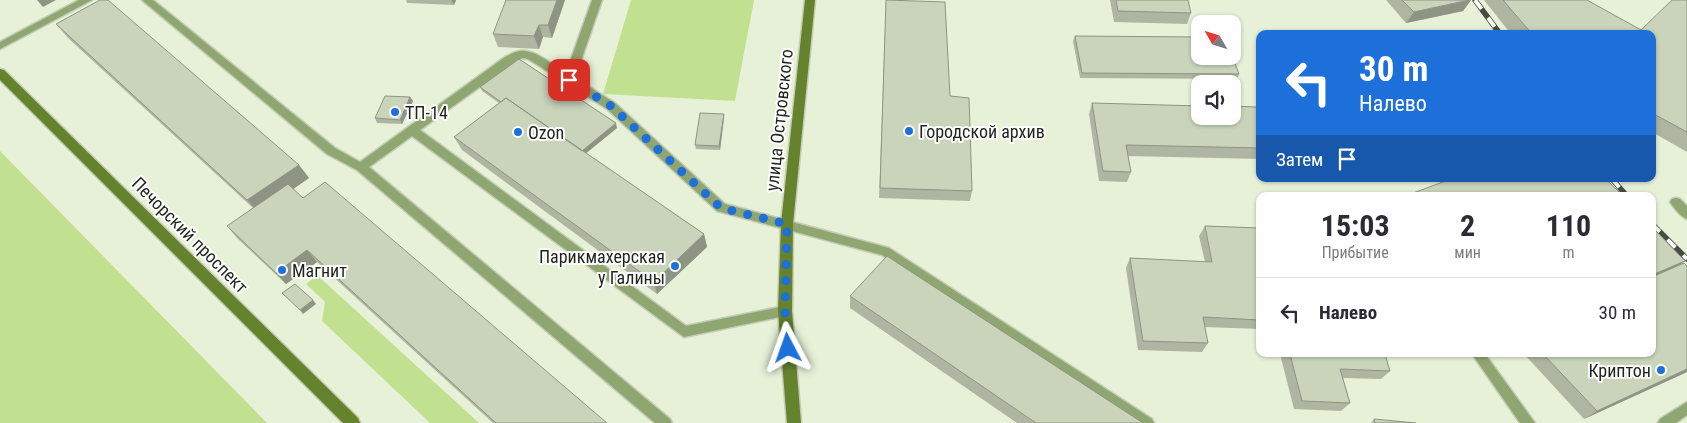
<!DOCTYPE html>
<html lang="ru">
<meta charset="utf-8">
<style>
:root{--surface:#fff;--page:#f7f7f7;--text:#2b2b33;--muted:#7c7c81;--line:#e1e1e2}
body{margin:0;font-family:"Roboto Condensed",sans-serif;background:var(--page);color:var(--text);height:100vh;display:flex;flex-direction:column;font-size:19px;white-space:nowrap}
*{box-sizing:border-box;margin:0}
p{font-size:16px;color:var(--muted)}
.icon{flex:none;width:28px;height:28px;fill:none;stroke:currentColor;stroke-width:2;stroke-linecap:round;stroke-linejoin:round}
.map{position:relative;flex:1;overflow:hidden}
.drawer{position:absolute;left:1256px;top:192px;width:400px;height:165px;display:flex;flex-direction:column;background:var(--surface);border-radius:10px;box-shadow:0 1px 4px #0004}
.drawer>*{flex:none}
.guide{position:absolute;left:1256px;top:30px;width:400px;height:152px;border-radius:10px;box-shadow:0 1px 4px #0004;background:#1d6fd9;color:#fff;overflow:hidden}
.needle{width:32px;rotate:309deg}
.fabs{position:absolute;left:1191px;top:15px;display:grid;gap:10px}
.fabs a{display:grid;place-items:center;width:50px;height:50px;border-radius:10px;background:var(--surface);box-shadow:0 1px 4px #0004;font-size:25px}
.pin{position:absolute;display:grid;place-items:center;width:42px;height:42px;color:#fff;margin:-21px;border-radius:10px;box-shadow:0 2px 8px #0006}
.me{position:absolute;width:55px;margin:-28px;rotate:356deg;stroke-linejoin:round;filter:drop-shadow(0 0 4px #0008)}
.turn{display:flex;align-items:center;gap:18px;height:105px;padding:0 20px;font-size:22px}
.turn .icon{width:65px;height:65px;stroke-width:2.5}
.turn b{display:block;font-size:35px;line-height:42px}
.then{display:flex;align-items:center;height:48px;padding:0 20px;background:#0003;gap:10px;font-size:19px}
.eta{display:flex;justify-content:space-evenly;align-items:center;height:85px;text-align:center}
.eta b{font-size:30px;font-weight:700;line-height:35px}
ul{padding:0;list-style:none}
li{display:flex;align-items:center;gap:15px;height:70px;padding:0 20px;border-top:1px solid var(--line)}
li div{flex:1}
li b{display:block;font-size:19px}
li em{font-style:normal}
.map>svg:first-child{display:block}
</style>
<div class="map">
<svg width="1687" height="423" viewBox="0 0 1687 423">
<rect width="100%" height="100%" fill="#e7f1d8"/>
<path fill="#c2e190" d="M631,0h123l-19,101 -132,-7z
M0,151l267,272h-267z
M317,275l162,148h-49l-108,-102 3,-19 -19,-18z"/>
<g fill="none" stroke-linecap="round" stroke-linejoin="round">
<defs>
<path id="lane" d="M79,0h13l-92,49v-7z
M142,0h11l182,148 25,14 145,-105c5,-2 10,-6 15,-6 15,-2 34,15 46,22l26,-73h10l-27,78 40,25 110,101 164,44 263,171 2,4h-18l-254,-168 -165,-44 -110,-102 -79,-50 -6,-1 -9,5 -93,67 266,196 99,-20 4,1 2,4 -2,4 -105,22 -272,-201 -43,31 301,252 2,4h-17l-298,-253 -30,-16z
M1676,198l4,1 7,7v13c-7,-3 -13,-11 -17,-17l2,-3z
M1472,354h13l50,69h-15z
M1687,402v13l-11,8h-18l2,-4z"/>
<path id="secondary" d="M805,0h10l-22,224 -1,87 9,112h-14l-9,-112 3,-87z
M0,69l4,1 354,348 2,5h-17l-343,-343z"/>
</defs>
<use href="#lane" stroke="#c3ccb6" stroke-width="3"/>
<use href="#secondary" stroke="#c3ccb6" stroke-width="3"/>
<use href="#lane" fill="#90a670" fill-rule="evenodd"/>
<use href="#secondary" fill="#65822c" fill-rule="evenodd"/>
<defs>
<path id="rail" d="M1475,0l25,34
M1612,179l15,17
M1652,224l35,35"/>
</defs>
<use href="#rail" stroke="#474c40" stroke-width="5.5"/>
<use href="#rail" stroke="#fff" stroke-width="4" stroke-dasharray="11" stroke-linecap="butt"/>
</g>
<path fill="#aeb6a1" d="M406,0h50l-2,5 -47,-2z
M565,0l-13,38 -9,-1 -4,12 -41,-2 -5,-13z
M886,0l64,96 22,95 -2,10 -91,-3z
M1110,0h78l3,13 -4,11 -73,-2z
M1386,0h85l-8,11 -57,12z
M1484,0h103l54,30 46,-30v152l-35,-20v-98h-141z
M56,24l243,141 10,13 -16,11 10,9 304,225h-114l-176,-161 -31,22 -49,-46 -10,-12 26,-18 -185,-170z
M1075,36l164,38 -2,5 -157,-1 -7,-37z
M480,87l137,41 -31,25 118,81 3,13 -50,47 -195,-144 -8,-13 45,-34 -17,-12z
M410,97l3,4 -11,23 -25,-1 -2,-5z
M1092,103l168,17v39l-132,-3 3,16 -4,10 -28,-1 -10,-67z
M724,118l-4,32 -24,-1 -1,-4z
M1205,226l55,2v101l-55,-2 3,16 -6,9 -64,-2 -12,-82 4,-10 75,4 -6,-26z
M1652,227l33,34 -7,5h9v106l-103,47 -60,-65h128z
M850,296l293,127h-126l-167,-115z
M1280,354h105l5,17 -9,8 -38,-1 7,25 -9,8 -47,-2z
M1374,419l42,4h-45z"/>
<path fill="#8d9483" d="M37,0h19l-13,7z
M451,0h5l-2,5z
M557,0h8l-13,38 -4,-13z
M1471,0l-8,11 -57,12 8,-11z
M539,25l4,12 -4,12 -5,-13z
M410,97l3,4 -11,23 -2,-4z
M724,114v4l-4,32 -1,-4z
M616,123l1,5 -38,31 -1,-5z
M299,165l10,13 -50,35 -12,-13z
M704,234l3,13 -50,47 -3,-12z
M307,250l10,12 -31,22 -10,-11z
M1685,261l-13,10 -20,8v-4z
M313,300l3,4 -13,10 -3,-4z
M1687,369v3l-103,47 13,-8z"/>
<path fill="#cad4bb" stroke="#8d9483" d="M100,0h8l191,165 -52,35 -191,-176z
M506,0h51l-9,25h-9l-5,11 -41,-2z
M886,0l59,2 5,94 19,2 3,93 -92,-3z
M1116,0h72l3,13 -73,-2z
M1402,0h67l-55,12z
M1503,0h84l54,30 31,-30h15v132l-35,-19v-79h-120z
M1075,36l125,1v19h32v-1l7,19 -157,-1z
M519,59l97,64 -34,28 -76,-53 -5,4 -21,-15z
M385,96l25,1 -10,23 -25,-2z
M506,98l198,136 -50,48 -200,-145z
M1092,103l108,3v10h32v-10l24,1 4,13v28l-134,-3 5,27 -28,-1z
M700,113l24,1 -5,32 -24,-1z
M1451,179h155l17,17h-218z
M325,182l282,241h-111l-189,-173 -31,23 -49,-47 61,-42 15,14z
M1205,226l55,2v92l-57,-3 5,26 -65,-2 -13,-83 82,4z
M1652,227l33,34 -33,14z
M887,256l256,167h-107l-186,-127z
M1684,263l3,3v103l-90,42 -54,-57h109v-77z
M295,284l18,16 -13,10 -18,-17z
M1290,354h95l5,17 -50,-2 10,34 -48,-2z
M1374,419l42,4h-41z"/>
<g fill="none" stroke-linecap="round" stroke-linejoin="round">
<path stroke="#1d6fd9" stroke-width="9" stroke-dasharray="0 16.2" d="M569,80l42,26 110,102 66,16 -2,87 3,37"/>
</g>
<g fill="#1d6fd9" stroke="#fff" stroke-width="2">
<circle cx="395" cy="112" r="5"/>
<circle cx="909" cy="131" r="5"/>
<circle cx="518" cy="132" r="5"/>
<circle cx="675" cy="266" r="5"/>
<circle cx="282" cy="270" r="5"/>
<circle cx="1661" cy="370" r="5"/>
</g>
<g text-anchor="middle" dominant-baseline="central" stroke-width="4" stroke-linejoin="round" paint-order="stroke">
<g font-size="18" fill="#1f231a" stroke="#fff" text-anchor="start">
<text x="405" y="112">ТП-14</text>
<text x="919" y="131">Городской архив</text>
<text x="528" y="132">Ozon</text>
<text x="665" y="256" text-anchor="end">Парикмахерская<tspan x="665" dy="21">у Галины</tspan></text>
<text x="292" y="270">Магнит</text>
<text x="1651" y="370" text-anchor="end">Криптон</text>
</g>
<g font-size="18" fill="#1f231a" stroke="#fff">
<text transform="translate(779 120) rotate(-84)">улица Островского</text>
<text transform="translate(190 235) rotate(45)">Печорский проспект</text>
</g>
</g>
</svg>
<div class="fabs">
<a><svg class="needle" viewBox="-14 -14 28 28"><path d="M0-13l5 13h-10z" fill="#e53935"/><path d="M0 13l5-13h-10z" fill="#7c7c81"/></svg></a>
<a><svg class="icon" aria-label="sound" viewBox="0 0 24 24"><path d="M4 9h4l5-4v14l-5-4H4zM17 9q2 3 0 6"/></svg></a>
</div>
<div class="pin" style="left:569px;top:80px;background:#d93025"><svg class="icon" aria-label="arrive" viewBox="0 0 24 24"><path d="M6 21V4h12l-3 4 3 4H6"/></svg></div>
<svg class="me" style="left:788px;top:348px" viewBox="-20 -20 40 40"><path d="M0-17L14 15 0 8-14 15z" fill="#1d6fd9" stroke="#fff" stroke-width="4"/></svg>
<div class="guide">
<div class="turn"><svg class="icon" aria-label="left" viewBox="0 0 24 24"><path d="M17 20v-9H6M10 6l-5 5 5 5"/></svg><div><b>30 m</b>Налево</div></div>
<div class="then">Затем<svg class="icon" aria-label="arrive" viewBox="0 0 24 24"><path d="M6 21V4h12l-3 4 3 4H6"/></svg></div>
</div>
<section class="drawer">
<div class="eta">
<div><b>15:03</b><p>Прибытие</p></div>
<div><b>2</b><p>мин</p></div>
<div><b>110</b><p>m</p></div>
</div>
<ul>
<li><svg class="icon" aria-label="left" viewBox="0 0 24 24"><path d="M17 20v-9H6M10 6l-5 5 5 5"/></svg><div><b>Налево</b></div><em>30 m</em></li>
</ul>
</section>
</div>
